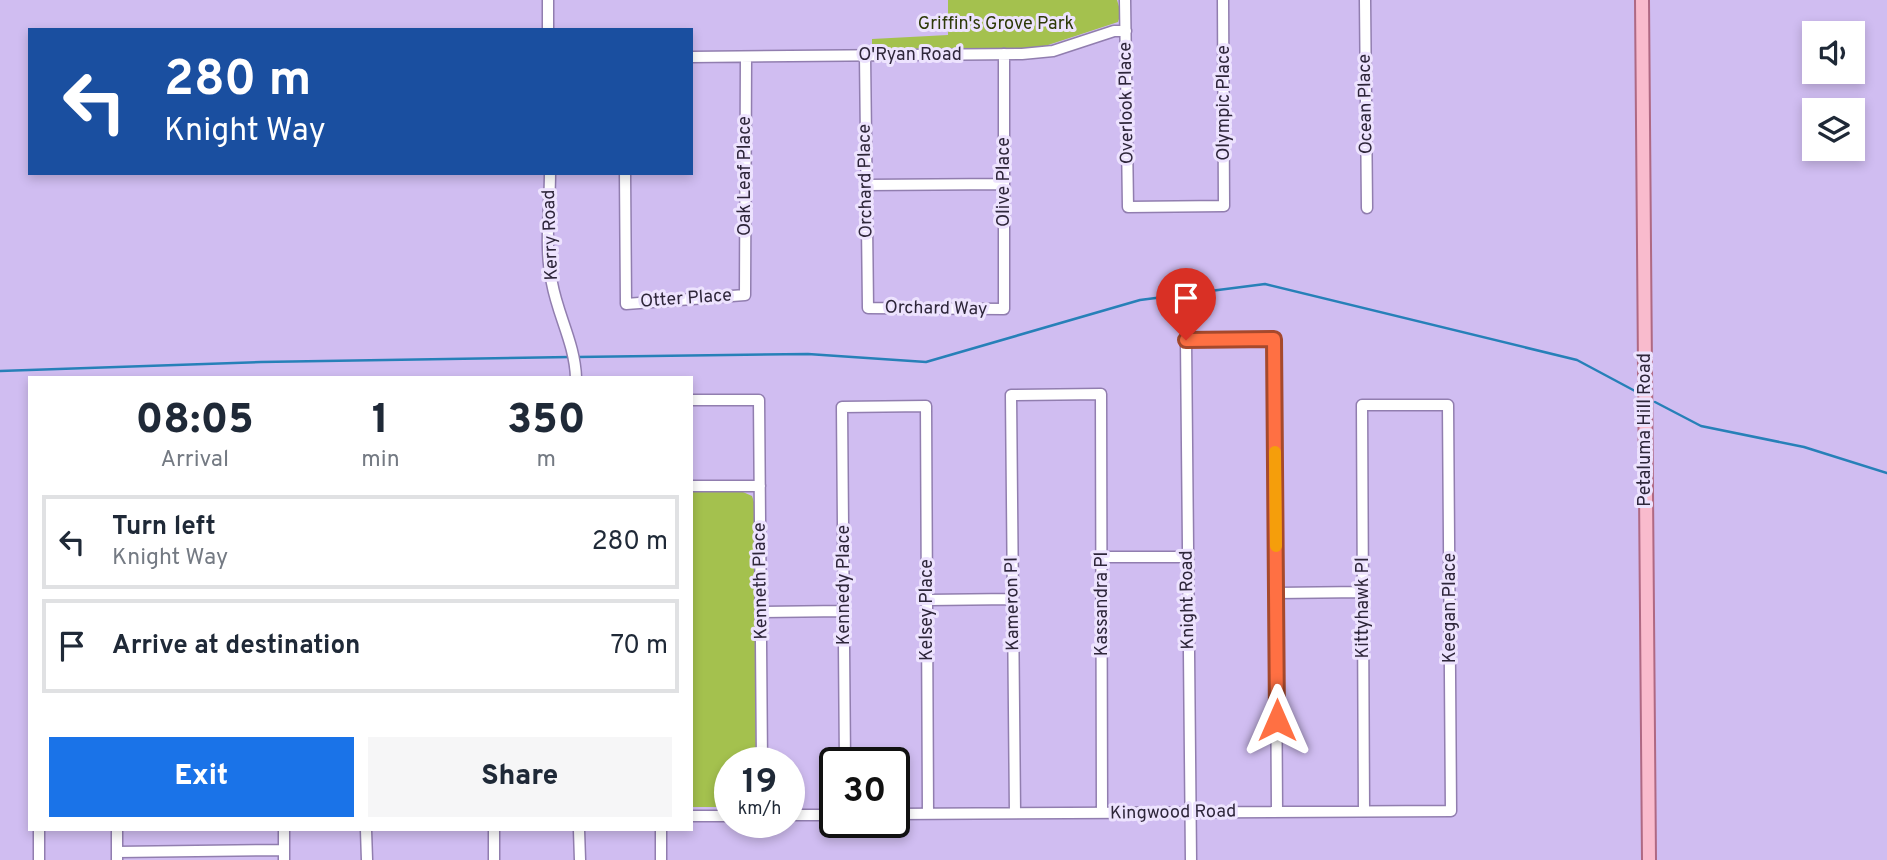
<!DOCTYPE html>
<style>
:root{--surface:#fff;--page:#f6f6f7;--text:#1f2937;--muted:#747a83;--line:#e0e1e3;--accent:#1a73e8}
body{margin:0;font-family:Overpass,sans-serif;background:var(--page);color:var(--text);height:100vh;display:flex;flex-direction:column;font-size:26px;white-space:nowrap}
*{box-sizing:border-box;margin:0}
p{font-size:23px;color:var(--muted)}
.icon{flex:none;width:38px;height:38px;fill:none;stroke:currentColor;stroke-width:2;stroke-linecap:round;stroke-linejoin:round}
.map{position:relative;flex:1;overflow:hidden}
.side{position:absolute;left:28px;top:376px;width:665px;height:455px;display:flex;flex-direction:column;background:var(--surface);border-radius:0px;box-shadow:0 4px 10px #0003}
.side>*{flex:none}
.top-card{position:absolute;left:28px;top:28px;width:665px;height:147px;border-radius:0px;box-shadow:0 4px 10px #0003;background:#1a4fa0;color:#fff;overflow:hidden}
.fabs{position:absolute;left:1802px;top:21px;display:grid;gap:14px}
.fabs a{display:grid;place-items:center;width:63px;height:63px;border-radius:0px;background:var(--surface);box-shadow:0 4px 10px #0003;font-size:35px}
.speed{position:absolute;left:714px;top:747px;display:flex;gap:14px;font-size:35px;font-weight:700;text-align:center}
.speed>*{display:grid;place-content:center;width:91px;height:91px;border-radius:50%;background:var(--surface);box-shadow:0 4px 10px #0003;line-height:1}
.speed small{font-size:18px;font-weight:400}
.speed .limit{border:4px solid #111;border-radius:10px;background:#fff;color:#111}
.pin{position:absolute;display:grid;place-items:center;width:60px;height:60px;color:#fff;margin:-72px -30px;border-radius:50% 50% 50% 0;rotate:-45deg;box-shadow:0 0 7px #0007}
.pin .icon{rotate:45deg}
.me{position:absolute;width:77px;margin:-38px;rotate:0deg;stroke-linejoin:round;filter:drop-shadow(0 0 5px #0008)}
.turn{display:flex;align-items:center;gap:24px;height:147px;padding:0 21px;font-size:32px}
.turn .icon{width:91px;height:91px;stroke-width:2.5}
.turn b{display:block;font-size:49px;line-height:60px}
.eta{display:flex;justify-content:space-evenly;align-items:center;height:119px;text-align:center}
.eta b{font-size:42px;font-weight:800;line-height:49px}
.action{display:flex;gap:14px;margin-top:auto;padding:14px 21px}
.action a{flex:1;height:80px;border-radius:0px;background:var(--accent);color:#fff;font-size:28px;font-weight:800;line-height:80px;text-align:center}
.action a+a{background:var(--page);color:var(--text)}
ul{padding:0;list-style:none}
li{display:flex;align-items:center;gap:21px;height:94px;margin:0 14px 10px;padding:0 7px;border:4px solid var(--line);border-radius:0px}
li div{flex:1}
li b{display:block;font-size:26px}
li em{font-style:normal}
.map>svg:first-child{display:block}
</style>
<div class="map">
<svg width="1887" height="860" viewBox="0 0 1887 860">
<rect width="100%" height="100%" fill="#d0bdf1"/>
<path fill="#a4c14e" d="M948,0h169l4,13 -3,9 -73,24 -15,2 -158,1v-10l76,-4z
M691,492h52l9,4 2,6 2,261h-26v44h-39z"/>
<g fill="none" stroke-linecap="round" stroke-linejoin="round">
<path stroke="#2780b8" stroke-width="2.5" d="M577,357l231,-3 118,8 214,-62 125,-16 312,76 58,31
M0,371l261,-9 309,-5
M1655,402l46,24 103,21 83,26"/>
<defs>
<path id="minor" d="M548,0v30
M1125,0l3,207 96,-1 -1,-206
M1365,0l2,208
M865,55l3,253 136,1v-255
M691,57l331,-3 31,-3 61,-20h12
M550,173c0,35 -6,76 2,110 6,33 23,61 24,95
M625,173l1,131 119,-9 1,-238
M866,185l138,-1
M691,400h68l3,363
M691,486h69
M1102,557h85
M1276,593l87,-1
M927,600l86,-1
M761,612l83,-1
M845,763l-3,-356 84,-1 2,408
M1015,813l-4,-418 90,-1 1,419
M894,814l557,-3 -3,-406h-86l2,406
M789,815h46
M691,816h39
M39,830v30
M117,830v30
M284,830v30
M366,830l1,30
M494,830v30
M579,830l1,30
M661,830v30
M117,852l167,-2
M1191,860l-5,-520 88,-1 3,472"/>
<path id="major" d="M1642,0l7,860"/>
</defs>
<use href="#minor" stroke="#917eaf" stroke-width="13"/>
<use href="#major" stroke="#af6983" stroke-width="16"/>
<use href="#minor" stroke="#fff" stroke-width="10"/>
<use href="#major" stroke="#f9bbcd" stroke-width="12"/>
</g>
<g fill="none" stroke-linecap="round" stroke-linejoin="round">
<defs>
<path id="route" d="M1186,340l88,-1 3,381"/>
</defs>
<use href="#route" stroke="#a6492c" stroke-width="18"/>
<use href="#route" stroke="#ff7043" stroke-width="12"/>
<path stroke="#f59e0b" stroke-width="12" d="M1275,452l1,94"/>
</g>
<g text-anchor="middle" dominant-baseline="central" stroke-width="6" stroke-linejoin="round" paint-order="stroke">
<g font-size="18" fill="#2e3a08" stroke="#ede3fe">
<text x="996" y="24">Griffin's Grove Park</text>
</g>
<g font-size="18" fill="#2e263a" stroke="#ede3fe">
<text x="910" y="55">O'Ryan Road</text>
<text transform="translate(1127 103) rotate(-91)">Overlook Place</text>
<text transform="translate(1224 103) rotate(-90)">Olympic Place</text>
<text transform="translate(1366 104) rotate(-91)">Ocean Place</text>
<text transform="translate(745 176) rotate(-90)">Oak Leaf Place</text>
<text transform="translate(866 181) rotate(-91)">Orchard Place</text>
<text transform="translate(1004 182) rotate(-90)">Olive Place</text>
<text transform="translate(551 235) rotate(-92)">Kerry Road</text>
<text transform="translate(686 299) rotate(-4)">Otter Place</text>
<text transform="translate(936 309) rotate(1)">Orchard Way</text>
<text transform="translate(1645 430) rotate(-90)">Petaluma Hill Road</text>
<text transform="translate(761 581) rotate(-91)">Kenneth Place</text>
<text transform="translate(844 585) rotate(-90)">Kennedy Place</text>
<text transform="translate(1188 600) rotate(-91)">Knight Road</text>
<text transform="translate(1013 604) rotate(-91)">Kameron Pl</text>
<text transform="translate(1102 604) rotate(-90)">Kassandra Pl</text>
<text transform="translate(1363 608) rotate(-90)">Kittyhawk Pl</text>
<text transform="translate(1450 608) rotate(-90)">Keegan Place</text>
<text transform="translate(927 610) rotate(-90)">Kelsey Place</text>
<text transform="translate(1173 813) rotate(-1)">Kingwood Road</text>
</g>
</g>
</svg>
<div class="fabs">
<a><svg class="icon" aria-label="sound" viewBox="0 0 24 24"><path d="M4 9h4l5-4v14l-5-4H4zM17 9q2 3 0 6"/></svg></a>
<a><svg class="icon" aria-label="layers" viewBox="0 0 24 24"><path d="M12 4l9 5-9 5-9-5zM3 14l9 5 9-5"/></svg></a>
</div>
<div class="speed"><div>19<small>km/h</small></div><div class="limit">30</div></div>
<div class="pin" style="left:1186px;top:340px;background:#d93025"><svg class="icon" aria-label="arrive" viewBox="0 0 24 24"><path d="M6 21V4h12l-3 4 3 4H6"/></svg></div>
<svg class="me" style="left:1277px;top:720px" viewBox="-20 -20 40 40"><path d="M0-17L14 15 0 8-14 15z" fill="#ff7043" stroke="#fff" stroke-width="4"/></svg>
<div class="top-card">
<div class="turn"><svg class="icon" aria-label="left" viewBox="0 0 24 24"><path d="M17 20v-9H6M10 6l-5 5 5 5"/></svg><div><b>280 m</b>Knight Way</div></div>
</div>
<section class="side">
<div class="eta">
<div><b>08:05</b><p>Arrival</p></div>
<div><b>1</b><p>min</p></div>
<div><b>350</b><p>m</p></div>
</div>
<ul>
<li><svg class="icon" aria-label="left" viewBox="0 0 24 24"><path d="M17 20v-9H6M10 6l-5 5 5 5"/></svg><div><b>Turn left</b><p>Knight Way</p></div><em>280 m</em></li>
<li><svg class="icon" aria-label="arrive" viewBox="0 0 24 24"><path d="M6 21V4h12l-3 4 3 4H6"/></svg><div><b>Arrive at destination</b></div><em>70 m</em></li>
</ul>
<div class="action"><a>Exit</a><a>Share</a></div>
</section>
</div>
